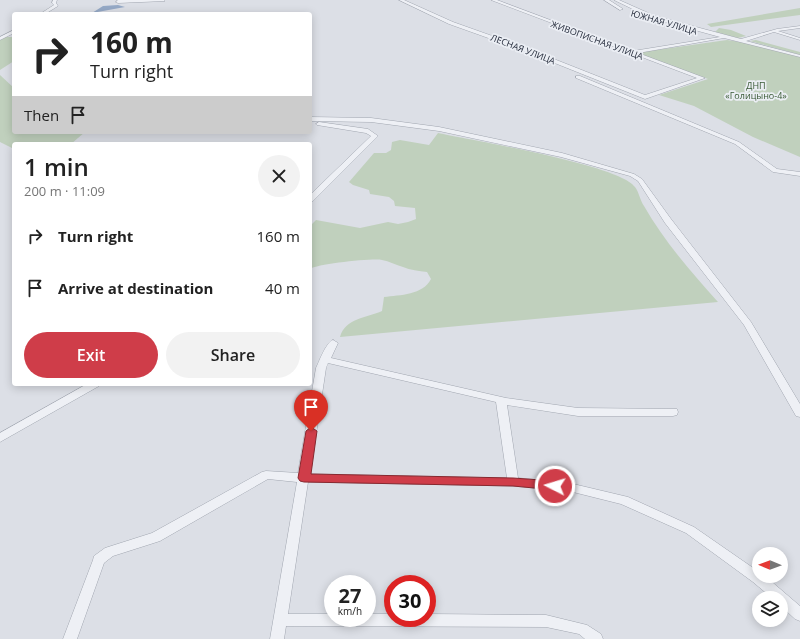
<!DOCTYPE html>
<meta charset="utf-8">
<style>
:root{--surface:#fff;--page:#f2f2f2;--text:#222;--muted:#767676;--accent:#cf3d49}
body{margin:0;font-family:"Open Sans",sans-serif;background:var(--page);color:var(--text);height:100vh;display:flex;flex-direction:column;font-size:15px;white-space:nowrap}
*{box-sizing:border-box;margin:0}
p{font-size:13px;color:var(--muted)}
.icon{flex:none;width:22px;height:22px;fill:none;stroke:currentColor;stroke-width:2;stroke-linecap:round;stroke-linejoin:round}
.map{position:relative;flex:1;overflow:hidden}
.drawer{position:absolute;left:12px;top:142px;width:300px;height:244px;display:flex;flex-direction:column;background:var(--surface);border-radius:4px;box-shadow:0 2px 10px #0003}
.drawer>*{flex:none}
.hud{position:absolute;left:12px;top:12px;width:300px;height:122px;border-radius:4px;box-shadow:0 2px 10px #0003;background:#fff;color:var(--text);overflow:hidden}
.needle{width:26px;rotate:271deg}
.buttons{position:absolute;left:752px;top:547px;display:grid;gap:8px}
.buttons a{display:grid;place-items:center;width:36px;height:36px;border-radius:50%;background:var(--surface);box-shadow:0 2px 10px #0003;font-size:20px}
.speed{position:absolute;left:324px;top:575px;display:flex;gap:8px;font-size:20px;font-weight:700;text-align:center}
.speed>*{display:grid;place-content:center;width:52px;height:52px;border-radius:50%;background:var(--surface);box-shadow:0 2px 10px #0003;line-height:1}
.speed small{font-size:10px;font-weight:400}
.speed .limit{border:6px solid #d22;background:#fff;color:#111}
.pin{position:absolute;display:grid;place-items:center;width:34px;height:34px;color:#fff;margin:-41px -17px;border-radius:50% 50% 50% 0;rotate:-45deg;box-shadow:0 0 4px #0007}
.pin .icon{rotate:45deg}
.me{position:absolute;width:44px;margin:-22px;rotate:275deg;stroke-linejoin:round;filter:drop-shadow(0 0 3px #0008)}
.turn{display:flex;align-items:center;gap:14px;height:84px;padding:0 12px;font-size:18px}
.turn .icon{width:52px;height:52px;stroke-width:2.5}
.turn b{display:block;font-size:28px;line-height:34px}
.then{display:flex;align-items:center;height:38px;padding:0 12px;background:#0003;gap:8px;font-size:15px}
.round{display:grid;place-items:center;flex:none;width:42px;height:42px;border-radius:21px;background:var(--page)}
.head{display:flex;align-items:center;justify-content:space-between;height:68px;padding:0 12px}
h1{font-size:24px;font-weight:600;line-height:30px}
.cta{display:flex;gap:8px;margin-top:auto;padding:8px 12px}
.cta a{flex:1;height:46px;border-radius:24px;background:var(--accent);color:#fff;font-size:16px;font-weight:600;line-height:46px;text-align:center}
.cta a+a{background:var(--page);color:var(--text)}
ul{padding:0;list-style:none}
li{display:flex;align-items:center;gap:12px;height:52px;padding:0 12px}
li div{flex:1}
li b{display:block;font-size:15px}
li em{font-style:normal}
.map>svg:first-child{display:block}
</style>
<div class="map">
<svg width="800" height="639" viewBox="0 0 800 639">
<rect width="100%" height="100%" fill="#dcdfe6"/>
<path fill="#c0d0bd" d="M800,8v7l-89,12 -4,-3z
M719,28l12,2 15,6 -8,2 -23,-6z
M0,37h14v24l-14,9z
M727,40l21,3 52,14v100l-47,-20 -59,-31 -35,-11 49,-16 -73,-26z
M756,40l44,12v3l-50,-14z
M0,75l14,13v44h71l-14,12h-57v5l-14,-7z
M438,133c33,7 182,32 197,54 4,5 5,13 9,19 20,35 47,66 74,96l-378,35c5,-19 27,-19 42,-26l2,-14c16,-2 39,-2 47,-18l-4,-7c-8,-1 -17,-2 -24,-5 -7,-2 -14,-6 -21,-7 -9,-2 -65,4 -72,9v-43l6,-6 44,8 28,-6 10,2 10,-2 8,-3 -1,-11 -20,-2 -1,-5 -5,-4 -19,-3 -1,-4 -16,-5 -4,-3 25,-29h12l5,-3 1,-8 8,-2 29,5z"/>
<path fill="#96aac7" d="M118,5l7,2 -33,6 11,-7z"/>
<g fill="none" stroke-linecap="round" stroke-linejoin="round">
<defs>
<path id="street" d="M53,0h4l-1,3 2,3 -13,8h-5l14,-9 -2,-2z
M118,0h46l1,1 -47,2 -2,-1z
M399,0h5l49,22 73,26 119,47 52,-17 -206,-78h6l136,51 87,-14 -69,-19 -37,-18h5l36,16 86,23 36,-10 23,-3v2l-22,3 22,7v2l-26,-8 -28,9 54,14v2l-76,-19 -86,15 67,25 -60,21 -123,-49 -73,-26z
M604,0h5l14,9 -3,1z
M14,30v3l-14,7v-3z
M576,76h4l159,66 38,27 23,3v4l-27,-4 -38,-28 -159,-66z
M310,117l61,1 68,9 123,26 72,21 8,5 29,40 80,103 49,82v13l-4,-1 -52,-91 -79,-102 -27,-42 -8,-5 -69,-19 -122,-26 -68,-9 -61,-1z
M319,122l49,7 10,7 -65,65h-3v-6l61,-59 -5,-3 -49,-8 -1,-1z
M333,340l5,3 -7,15 175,40 72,10 99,1 1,3 -1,3 -4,1h-95l-71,-11 11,73 51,5 59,14 66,30 65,45v4h6l35,30v15l-5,-2 -14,-13v-8h-9l-19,-16 -67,-49 -65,-29 -52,-13 -56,-5 -205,-4 -20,132h45v4h34v-4h26v4h34v-4l119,1 41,10 14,9 2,5h-18l-6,-5 -33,-7 -260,-1 -2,13h-14l27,-157 -29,-3 -108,62 -47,15 -9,7 -27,76h-14l30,-79 1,-4 11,-8 47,-15 110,-61 4,-1 32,2 18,-105c3,-6 10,-26 17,-28zM328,363l168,39 11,76 -197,-4 16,-106z
M87,384h13l-1,2 -99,56v-9z"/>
</defs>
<use href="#street" stroke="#a1a6b0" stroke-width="1"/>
<use href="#street" fill="#eef0f5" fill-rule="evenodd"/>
</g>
<path fill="#cf3d49" stroke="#87282f" d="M311,427l6,4 -6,43 202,4 42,3 4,2 2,3 -2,3 -4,1 -42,-4 -209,-4 -4,-1 -2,-3 8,-47z"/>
<g text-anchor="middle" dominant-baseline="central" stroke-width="3.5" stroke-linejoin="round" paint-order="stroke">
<g font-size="9" fill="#252c3c" stroke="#ebeef4">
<text transform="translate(664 22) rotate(16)">ЮЖНАЯ УЛИЦА</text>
<text transform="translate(597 40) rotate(20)">ЖИВОПИСНАЯ УЛИЦА</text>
<text transform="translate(523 49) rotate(21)">ЛЕСНАЯ УЛИЦА</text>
</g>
<g font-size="9" fill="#375833" stroke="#ebeef4">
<text x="756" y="85">ДНП<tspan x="756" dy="10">«Голицыно-4»</tspan></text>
</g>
</g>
</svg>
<div class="buttons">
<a><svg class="needle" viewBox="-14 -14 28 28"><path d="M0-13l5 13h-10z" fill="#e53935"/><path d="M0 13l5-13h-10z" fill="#767676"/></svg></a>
<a><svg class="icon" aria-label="layers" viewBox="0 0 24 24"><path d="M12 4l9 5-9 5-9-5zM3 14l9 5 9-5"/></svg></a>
</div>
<div class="speed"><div>27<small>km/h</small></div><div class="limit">30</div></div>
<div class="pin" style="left:311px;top:431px;background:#d93025"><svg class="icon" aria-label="arrive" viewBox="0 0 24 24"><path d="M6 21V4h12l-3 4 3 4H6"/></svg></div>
<svg class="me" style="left:555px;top:486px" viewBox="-20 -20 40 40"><circle r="17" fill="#cf3d49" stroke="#fff" stroke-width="3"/><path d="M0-11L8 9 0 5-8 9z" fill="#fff"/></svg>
<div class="hud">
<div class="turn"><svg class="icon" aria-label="right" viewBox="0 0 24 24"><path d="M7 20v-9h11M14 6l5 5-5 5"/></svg><div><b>160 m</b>Turn right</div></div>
<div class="then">Then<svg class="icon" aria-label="arrive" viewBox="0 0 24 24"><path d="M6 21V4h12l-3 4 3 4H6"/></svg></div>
</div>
<section class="drawer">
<div class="head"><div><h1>1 min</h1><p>200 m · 11:09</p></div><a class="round"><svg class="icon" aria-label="close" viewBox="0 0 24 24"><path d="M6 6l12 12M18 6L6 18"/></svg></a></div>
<ul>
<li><svg class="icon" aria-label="right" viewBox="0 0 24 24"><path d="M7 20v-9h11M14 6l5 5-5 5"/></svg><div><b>Turn right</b></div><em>160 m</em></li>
<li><svg class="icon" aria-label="arrive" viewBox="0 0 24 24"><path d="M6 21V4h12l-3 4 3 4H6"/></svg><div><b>Arrive at destination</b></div><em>40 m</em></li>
</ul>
<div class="cta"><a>Exit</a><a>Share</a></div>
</section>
</div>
